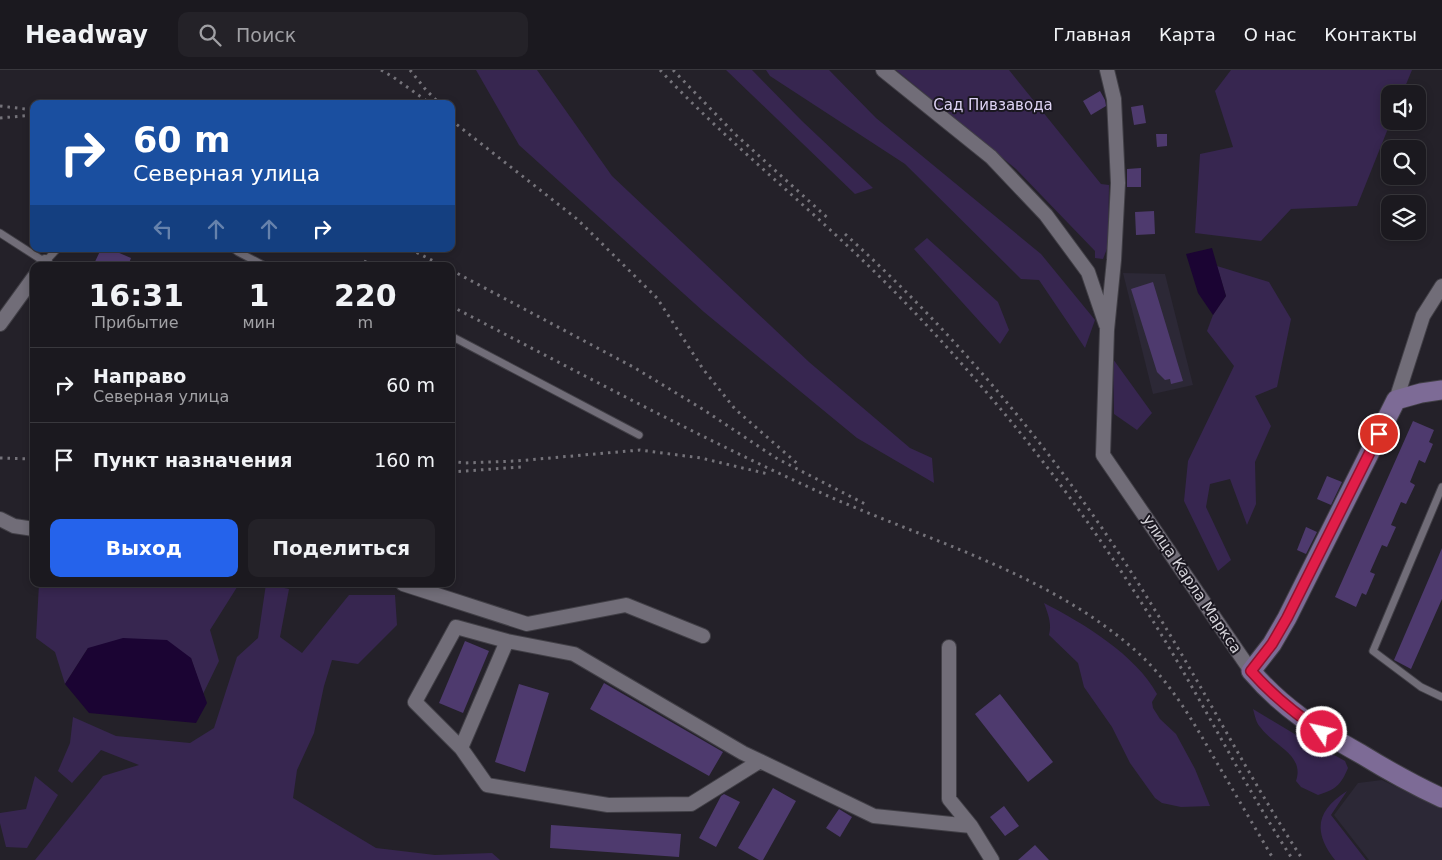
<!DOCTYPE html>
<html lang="ru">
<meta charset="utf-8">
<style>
:root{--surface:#1b191f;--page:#242228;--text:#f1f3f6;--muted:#a0a0a4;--line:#39383d;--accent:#2563eb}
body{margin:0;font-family:"DejaVu Sans",sans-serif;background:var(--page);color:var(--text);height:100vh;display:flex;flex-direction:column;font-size:19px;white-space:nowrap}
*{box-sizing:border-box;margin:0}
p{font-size:16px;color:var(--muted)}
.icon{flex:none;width:28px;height:28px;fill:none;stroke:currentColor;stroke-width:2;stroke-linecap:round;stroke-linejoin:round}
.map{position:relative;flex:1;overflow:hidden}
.details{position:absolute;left:30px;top:192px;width:425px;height:325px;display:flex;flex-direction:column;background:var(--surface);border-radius:10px;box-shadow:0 2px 8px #0003,0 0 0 1px var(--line)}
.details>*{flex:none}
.top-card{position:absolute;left:30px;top:30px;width:425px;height:152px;border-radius:10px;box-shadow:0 2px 8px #0003,0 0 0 1px var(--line);background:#1a4fa0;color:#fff;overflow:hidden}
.controls{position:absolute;left:1381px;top:15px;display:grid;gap:10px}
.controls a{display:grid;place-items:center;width:45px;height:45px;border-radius:10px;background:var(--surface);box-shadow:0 2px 8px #0003,0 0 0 1px var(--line);font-size:25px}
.pin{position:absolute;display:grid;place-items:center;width:42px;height:42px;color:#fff;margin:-21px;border:2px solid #fff;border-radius:50%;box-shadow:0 1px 5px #0007}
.me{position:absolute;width:55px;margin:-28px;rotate:304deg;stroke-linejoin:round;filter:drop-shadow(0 0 4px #0008)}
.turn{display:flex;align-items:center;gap:18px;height:105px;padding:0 20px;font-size:22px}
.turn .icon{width:65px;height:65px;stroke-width:2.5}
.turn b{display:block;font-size:35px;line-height:42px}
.lanes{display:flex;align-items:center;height:48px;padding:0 20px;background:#0003;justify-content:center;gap:25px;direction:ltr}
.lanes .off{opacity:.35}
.eta{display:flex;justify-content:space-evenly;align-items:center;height:85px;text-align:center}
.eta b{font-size:30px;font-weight:600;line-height:35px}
.cta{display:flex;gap:10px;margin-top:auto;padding:10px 20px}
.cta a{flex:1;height:58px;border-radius:10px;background:var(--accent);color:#fff;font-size:20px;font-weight:600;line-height:58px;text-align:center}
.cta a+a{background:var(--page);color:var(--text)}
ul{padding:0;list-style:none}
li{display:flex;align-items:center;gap:15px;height:75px;padding:0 20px;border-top:1px solid var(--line)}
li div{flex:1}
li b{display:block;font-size:19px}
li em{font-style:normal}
header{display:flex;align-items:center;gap:30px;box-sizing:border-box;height:70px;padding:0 25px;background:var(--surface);border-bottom:1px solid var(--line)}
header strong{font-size:24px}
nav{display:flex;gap:28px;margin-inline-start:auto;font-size:18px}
.search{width:350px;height:45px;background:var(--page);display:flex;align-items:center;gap:12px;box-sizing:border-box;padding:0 18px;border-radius:10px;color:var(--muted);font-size:19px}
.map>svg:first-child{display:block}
</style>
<header>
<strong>Headway</strong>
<div class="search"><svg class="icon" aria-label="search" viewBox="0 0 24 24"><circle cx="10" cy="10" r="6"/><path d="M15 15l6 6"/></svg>Поиск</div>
<nav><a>Главная</a><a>Карта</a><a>О нас</a><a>Контакты</a></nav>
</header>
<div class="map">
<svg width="1442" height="790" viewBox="0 0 1442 790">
<rect width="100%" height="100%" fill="#242129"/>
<path fill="#2c2836" d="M1123,203l42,1 28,111 -40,9z
M1382,710l60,29v51h-73l-35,-45 24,-32z"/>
<path fill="#372650" d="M476,0h61l75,106 197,186 101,86 22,10 2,25 -77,-45 -153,-126 -185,-167z
M726,0h26l50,51 71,67 -18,6z
M766,0h63l47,48 165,136 54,66 -10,28 -46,-68 -18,-1 -116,-115 -135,-88z
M896,0h113l92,114 8,1 -1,61 -5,13 -8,-1v-7l-79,-82z
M1231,0h181l-10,24h-12l1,27 -34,85 -66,3 -30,32 -66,-8 5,-79 33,-7 -18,-56z
M927,168l71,64 11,28 -9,14 -86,-95z
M1217,196l52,16 22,37 -14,68 -22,9 16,30 -16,36 1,42 -9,21 -17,-46 -20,5 -4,23 25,53 -13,11 -34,-70 4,-40 46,-95 -27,-35 6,-16 13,-19z
M1113,289l39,54 -15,17 -23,-16z
M39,514h200l-29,46 9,31 -16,33 -12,-36 -103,-10 -23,36 -10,-32 -19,-14z
M266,514l23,5 -9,48 22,16 47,-58h46l2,30 -39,39 -26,-4 -8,26 -10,47 -17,37 -4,28 83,50 59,7 57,-2 8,7h-465l68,-84 36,-11 -38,-15 -29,33 -14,-12 12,-28 3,-26 43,19 74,7 24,-15 23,-71 21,-19z
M1044,533c39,20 92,52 113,91l-5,8 1,6 7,11 16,15 19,35 15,37 -29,1 -19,-4 -7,-5 -25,-35 -18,-36 -28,-40 -6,-24 -29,-28c3,-12 -1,-21 -5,-32z
M1253,639l70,42 13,5 9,5 3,7c-7,17 -13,22 -30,27l-17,-8 -5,-6c9,-26 -22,-35 -35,-53 -5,-5 -6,-12 -8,-19z
M35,706l23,19 -31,53 -21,-1 -6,-24v-10l26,-4z
M1347,721l-16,24 35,45h-31c-23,-29 -18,-50 12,-69z"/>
<path fill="#1b0433" d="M1212,178l14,48 -13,19 -15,-22 -12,-39z
M123,568l44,2 24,18 16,45 -11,20 -107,-10 -24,-29 23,-36z"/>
<path fill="#4e3a6e" d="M1100,21l5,9 1,6 -15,9 -8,-14z
M1143,35l3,18 -12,2 -3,-18z
M1156,64h11v12l-10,1z
M1141,98v19h-14v-18z
M1154,141l1,23 -19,1 -1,-23z
M101,179h9l21,9 -3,8h-35z
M1153,212l30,99 -12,3 -1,-5 -5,1 -8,-8 -26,-83z
M1413,351l21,9 -5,12 4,2 -8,19 -6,-3 -9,22 5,3 -9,19 -5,-2 -10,23 5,2 -9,20 -5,-2 -12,27 5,2 -9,21 -4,-2 -6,14 -21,-10z
M1327,406l15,6 -11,23 -14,-6z
M1306,457l11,5 -11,22 -9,-4z
M1442,478v51l-31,70 -17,-9z
M465,571l24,10 -26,62 -24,-10z
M604,613l119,69 -14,24 -119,-67z
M519,614l30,9 -24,79 -30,-10z
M1000,624l53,68 -25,20 -53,-68z
M773,718l23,13 -33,59h-4l-21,-12z
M724,724l16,8 -24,45 -17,-9 22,-42z
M1004,736l15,20 -14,10 -15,-19z
M839,739l13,8 -12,20 -14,-9z
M551,755l130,9 -2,23 -129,-9z
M1035,775l14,15h-31z"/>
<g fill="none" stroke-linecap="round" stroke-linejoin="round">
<defs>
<path id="lane" d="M0,163l45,29 12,-13
M234,179l4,3 27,14
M451,266l188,99
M1442,417l-69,164 48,36 21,10"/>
<path id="street" d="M883,0l108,87 55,58 42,57 18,53
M1107,0l7,29 4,84 -4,77 -7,70 -4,125 148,216
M42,196l3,-4
M0,254l34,-47
M1396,330l27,-84 19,-30
M0,449l14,7 20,3
M403,514l124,40 99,-19 77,31
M949,577v152l22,27 21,34
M461,678l-46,-46 41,-75 51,14
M760,691l-69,43 -83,1 -121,-20 -26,-37 46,-107 67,13 169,99 17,8 114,55 97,10"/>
<path id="secondary" d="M1442,320l-21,3 -25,7 -109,218 -15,26 -21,27c32,38 67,59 110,83 26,16 53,31 81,44"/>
</defs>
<use href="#lane" stroke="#413f46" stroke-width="9"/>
<use href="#street" stroke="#413f46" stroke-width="16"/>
<use href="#secondary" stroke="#413f46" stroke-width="21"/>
<use href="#lane" stroke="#716d78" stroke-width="7"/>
<use href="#street" stroke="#716d78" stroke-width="14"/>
<use href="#secondary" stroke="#7d6b96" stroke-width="19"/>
<path stroke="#75737a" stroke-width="3" stroke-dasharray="2.5 5" stroke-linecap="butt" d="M381,0l12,7 38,27
M410,0l16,20 14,14
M660,0c56,60 119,112 179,168 59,54 114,114 165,175 59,71 112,147 160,226 44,73 82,149 129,221
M673,0l63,65 94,85
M0,36l34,4
M0,48l34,-3
M451,50l126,99 80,79 46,71 32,40 64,56
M845,164c120,108 224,235 308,373 52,83 96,171 150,253
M410,179l33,17
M364,191l11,5
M451,200l184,98 69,42 72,48 91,47
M451,236c121,63 242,128 366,185 107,49 229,80 319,160 35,31 58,72 81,112 19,32 38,65 57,97
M0,388l34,1
M451,391l13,2 52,-2 124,-11 61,8 67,16
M451,402l70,-5"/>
</g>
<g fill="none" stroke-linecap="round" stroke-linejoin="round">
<defs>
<path id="route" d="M1322,662c-28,-19 -49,-36 -71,-61l21,-27 15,-26 92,-184"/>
</defs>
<use href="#route" stroke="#92132f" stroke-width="12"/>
<use href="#route" stroke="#e11d48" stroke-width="9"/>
</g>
<g text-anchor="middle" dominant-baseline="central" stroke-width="4" stroke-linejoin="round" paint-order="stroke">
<g font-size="15" fill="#ded3f4" stroke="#1a1720">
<text x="993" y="35">Сад Пивзавода</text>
</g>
<g font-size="15" fill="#d6d4da" stroke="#1a1720">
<text transform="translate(1192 514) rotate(56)">улица Карла Маркса</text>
</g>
</g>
</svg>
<div class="controls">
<a><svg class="icon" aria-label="sound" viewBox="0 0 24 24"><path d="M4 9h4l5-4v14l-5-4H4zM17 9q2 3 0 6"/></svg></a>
<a><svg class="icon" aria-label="search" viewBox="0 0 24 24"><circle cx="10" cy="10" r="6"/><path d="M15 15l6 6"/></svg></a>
<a><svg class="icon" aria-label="layers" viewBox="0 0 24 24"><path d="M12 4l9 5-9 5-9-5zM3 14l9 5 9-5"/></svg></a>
</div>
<div class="pin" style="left:1379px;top:364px;background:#d93025"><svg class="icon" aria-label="arrive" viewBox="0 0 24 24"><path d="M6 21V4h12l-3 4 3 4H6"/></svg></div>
<svg class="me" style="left:1322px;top:662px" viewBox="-20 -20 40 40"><circle r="17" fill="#e11d48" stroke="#fff" stroke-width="3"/><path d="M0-11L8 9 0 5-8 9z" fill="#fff"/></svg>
<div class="top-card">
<div class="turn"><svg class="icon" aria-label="right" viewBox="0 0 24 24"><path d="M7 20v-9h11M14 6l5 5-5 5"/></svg><div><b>60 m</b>Северная улица</div></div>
<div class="lanes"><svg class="icon off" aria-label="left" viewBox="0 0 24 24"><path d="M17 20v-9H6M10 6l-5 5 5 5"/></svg><svg class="icon off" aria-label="ahead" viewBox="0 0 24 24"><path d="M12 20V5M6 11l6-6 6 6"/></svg><svg class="icon off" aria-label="ahead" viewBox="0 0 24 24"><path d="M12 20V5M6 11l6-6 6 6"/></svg><svg class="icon" aria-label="right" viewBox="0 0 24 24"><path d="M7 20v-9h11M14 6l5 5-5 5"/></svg></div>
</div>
<section class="details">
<div class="eta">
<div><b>16:31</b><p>Прибытие</p></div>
<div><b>1</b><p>мин</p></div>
<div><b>220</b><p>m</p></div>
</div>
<ul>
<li><svg class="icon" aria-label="right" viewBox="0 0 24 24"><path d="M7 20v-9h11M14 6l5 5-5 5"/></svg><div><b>Направо</b><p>Северная улица</p></div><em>60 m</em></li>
<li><svg class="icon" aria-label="arrive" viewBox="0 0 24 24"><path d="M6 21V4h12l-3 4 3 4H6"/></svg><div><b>Пункт назначения</b></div><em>160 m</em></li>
</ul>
<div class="cta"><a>Выход</a><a>Поделиться</a></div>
</section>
</div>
